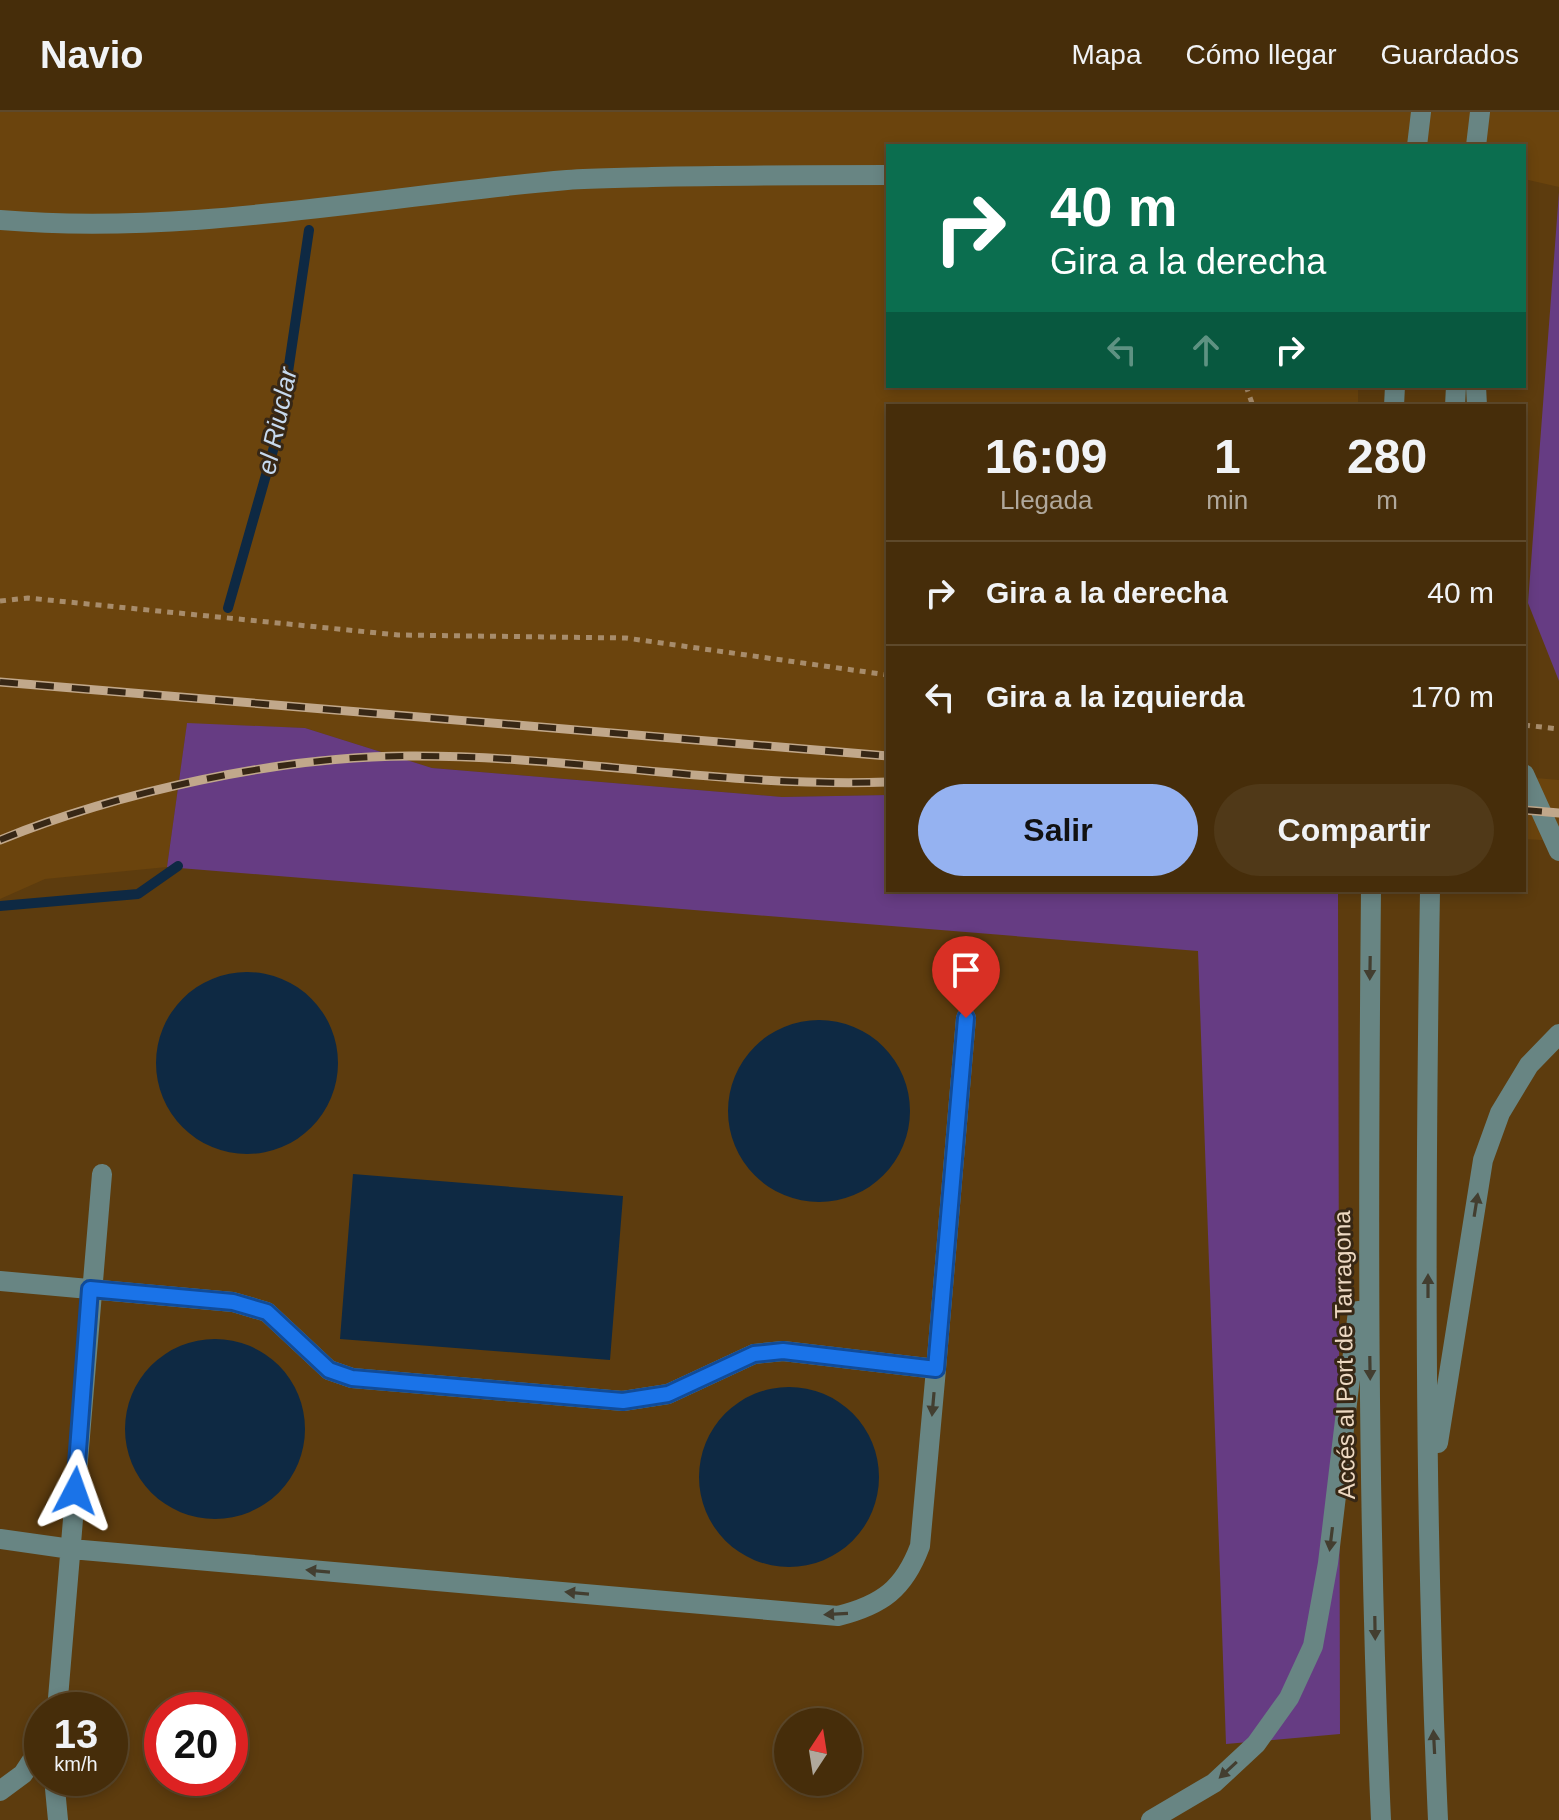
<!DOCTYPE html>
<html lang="es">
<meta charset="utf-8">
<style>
:root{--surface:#462d0a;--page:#503918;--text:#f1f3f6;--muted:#b0a89c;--line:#5e492b;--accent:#95b2f1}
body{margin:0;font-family:Helvetica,sans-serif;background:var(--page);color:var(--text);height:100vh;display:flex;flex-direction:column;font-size:30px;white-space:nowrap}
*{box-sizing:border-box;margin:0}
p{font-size:26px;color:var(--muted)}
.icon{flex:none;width:44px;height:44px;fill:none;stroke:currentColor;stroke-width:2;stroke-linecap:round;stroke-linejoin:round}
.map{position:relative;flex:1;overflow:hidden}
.panel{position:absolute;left:886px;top:292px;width:640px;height:488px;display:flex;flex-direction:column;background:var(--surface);border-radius:0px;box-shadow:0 4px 12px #0003,0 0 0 2px var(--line)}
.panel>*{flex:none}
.hud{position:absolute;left:886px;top:32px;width:640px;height:244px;border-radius:0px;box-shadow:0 4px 12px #0003,0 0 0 2px var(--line);background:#0b6e4f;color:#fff;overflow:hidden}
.needle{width:52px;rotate:12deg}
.tools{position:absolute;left:774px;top:1596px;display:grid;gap:16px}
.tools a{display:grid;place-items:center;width:88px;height:88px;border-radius:50%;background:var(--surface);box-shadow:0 4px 12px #0003,0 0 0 2px var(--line);font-size:40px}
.speed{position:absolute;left:24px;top:1580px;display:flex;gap:16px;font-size:40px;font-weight:700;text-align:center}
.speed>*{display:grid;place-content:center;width:104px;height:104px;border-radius:50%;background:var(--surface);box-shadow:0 4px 12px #0003,0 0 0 2px var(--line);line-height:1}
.speed small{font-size:20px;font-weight:400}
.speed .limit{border:12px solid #d22;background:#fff;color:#111}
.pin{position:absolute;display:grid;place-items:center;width:68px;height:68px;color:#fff;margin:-82px -34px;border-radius:50% 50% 50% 0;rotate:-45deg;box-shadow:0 0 8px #0007}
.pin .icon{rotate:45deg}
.me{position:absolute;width:88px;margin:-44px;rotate:4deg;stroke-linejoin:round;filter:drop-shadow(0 0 6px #0008)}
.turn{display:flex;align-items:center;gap:28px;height:168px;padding:0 32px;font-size:36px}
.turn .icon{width:104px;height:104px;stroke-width:2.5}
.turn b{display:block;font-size:56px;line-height:68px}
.lanes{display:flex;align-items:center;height:76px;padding:0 32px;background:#0003;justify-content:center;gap:40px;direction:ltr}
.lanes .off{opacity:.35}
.eta{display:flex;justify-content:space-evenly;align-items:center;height:136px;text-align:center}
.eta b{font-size:48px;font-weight:800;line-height:56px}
.button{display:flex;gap:16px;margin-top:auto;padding:16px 32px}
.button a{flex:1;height:92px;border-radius:48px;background:var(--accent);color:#111;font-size:32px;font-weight:800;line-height:92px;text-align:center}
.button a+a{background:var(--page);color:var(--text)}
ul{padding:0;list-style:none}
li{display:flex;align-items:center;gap:24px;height:104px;padding:0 32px;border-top:2px solid var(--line)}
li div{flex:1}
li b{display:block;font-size:30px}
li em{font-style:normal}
header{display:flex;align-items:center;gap:48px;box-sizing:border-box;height:112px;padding:0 40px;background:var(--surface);border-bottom:2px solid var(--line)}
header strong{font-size:38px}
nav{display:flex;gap:44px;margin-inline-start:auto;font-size:28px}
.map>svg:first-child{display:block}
</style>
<header>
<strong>Navio</strong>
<nav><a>Mapa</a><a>Cómo llegar</a><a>Guardados</a></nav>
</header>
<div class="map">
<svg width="1559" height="1708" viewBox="0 0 1559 1708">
<rect width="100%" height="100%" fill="#5d3c0e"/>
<path fill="#6b440d" d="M0,0h1559v75l-35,-8v-33h-136l-9,-2 -1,2h-490v240h470v20h-470v389l-106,2 -350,-29 -127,-40 -118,-4 -20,143 -122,12 -45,20z
M1524,665l35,3v61l-35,-2z"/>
<path fill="#663c83" d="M1559,80v489l-31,-78z
M187,611l118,5 127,40 350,29 106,-2v95h450l2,844 -114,10 -28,-793 -1031,-84z"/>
<path fill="#0e2943" d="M156 951a91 91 0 1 1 182 0a91 91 0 1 1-182 0Z
M728 999a91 91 0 1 1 182 0a91 91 0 1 1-182 0Z
M353,1062l270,22 -13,164 -270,-21z
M125 1317a90 90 0 1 1 180 0a90 90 0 1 1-180 0Z
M699 1365a90 90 0 1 1 180 0a90 90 0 1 1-180 0Z"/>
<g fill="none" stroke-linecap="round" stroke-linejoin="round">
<path stroke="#0e2943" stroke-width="10" d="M228,496l52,-182 29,-196
M0,794l138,-12 40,-28"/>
<path stroke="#a78c6b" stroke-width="5" stroke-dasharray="6 6" stroke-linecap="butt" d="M1246,274l7,20
M0,489l28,-3 370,37 228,3 262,37
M1524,613l35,4"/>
<path stroke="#688583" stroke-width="20" d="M1417,34l4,-34
M1476,34l4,-34
M0,108c191,16 378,-24 567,-40 28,-2 57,-2 85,-3 79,-2 157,-2 236,-2
M1476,274l1,20
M1394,294l1,-20
M1455,294l1,-20
M1524,662l35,77
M1371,778c-3,310 -4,620 10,930
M1430,778c-5,310 -6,621 8,930
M0,1169l233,21 34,10 62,58 23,8 271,23 45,-7 86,-40 29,-3 153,18 -16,177c-16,43 -38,59 -82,70l-767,-67 -71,-10
M936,1257l30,-351
M1438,1331l45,-283 17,-47 29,-48 30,-31
M57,1598l45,-536
M54,1666l4,42
M0,1679l23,-17 19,-29
M1151,1708l63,-37 42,-39 33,-46 24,-52 15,-83 30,-252"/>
<defs>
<path id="rail" d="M0,570l888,74
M1524,698l35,3
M0,728c118,-48 281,-84 409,-84 160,-1 319,32 479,26"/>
</defs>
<use href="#rail" stroke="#c1a88b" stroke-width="9"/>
<use href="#rail" stroke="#372715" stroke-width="6" stroke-dasharray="18" stroke-linecap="butt"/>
</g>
<defs><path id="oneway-solid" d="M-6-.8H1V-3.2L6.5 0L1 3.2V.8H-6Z" transform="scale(2)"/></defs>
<g fill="#433e30">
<use href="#oneway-solid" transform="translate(1370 856) rotate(91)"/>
<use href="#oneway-solid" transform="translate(1476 1093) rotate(-81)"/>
<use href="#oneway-solid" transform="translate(1428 1174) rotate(-90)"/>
<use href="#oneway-solid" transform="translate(1370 1256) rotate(89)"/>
<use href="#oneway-solid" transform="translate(933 1292) rotate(95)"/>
<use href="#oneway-solid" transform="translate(1331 1427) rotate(97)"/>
<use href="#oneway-solid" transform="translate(318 1459) rotate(-175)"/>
<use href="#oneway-solid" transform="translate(577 1481) rotate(-175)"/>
<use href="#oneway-solid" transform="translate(836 1502) rotate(177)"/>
<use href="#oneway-solid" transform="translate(1375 1516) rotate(89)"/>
<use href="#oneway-solid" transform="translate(1434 1630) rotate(-93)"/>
<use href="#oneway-solid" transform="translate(1228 1658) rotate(137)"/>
</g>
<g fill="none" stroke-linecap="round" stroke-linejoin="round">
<defs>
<path id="route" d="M75,1379l15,-202 143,13 34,10 62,58 23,8 271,23 45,-7 86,-40 29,-3 153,18 30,-351"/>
</defs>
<use href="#route" stroke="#114b97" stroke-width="20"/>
<use href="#route" stroke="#1a73e8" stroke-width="14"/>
</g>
<g text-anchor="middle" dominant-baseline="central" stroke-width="6" stroke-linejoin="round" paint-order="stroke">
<g font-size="24" fill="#edd8c2" stroke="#372715">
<text transform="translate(1344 1243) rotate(-91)">Accés al Port de Tarragona</text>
</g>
<g font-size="26" font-style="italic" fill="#c6d9ee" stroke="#372715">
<text transform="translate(277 309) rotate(-78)">el Riuclar</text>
</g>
</g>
</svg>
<div class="tools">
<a><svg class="needle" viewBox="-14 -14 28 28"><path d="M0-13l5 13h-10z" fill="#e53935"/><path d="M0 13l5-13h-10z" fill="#b0a89c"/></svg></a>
</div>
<div class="speed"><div>13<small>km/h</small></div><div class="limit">20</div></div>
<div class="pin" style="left:966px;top:906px;background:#d93025"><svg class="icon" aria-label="arrive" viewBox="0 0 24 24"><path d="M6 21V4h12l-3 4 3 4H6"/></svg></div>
<svg class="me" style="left:75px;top:1379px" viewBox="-20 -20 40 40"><path d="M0-17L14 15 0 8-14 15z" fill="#1a73e8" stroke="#fff" stroke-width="4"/></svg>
<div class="hud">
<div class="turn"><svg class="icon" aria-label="right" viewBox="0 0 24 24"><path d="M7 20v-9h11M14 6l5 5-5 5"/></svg><div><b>40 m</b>Gira a la derecha</div></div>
<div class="lanes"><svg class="icon off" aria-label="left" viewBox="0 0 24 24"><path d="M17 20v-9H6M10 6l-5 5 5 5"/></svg><svg class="icon off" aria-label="ahead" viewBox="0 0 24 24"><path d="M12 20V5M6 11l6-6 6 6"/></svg><svg class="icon" aria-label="right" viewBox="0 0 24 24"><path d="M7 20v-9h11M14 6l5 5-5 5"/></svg></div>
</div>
<section class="panel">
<div class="eta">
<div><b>16:09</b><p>Llegada</p></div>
<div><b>1</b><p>min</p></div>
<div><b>280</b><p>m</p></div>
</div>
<ul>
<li><svg class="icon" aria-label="right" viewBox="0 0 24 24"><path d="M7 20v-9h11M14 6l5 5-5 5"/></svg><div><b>Gira a la derecha</b></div><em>40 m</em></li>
<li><svg class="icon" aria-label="left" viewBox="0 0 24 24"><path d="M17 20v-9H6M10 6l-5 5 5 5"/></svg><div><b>Gira a la izquierda</b></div><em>170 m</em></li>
</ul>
<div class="button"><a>Salir</a><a>Compartir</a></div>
</section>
</div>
